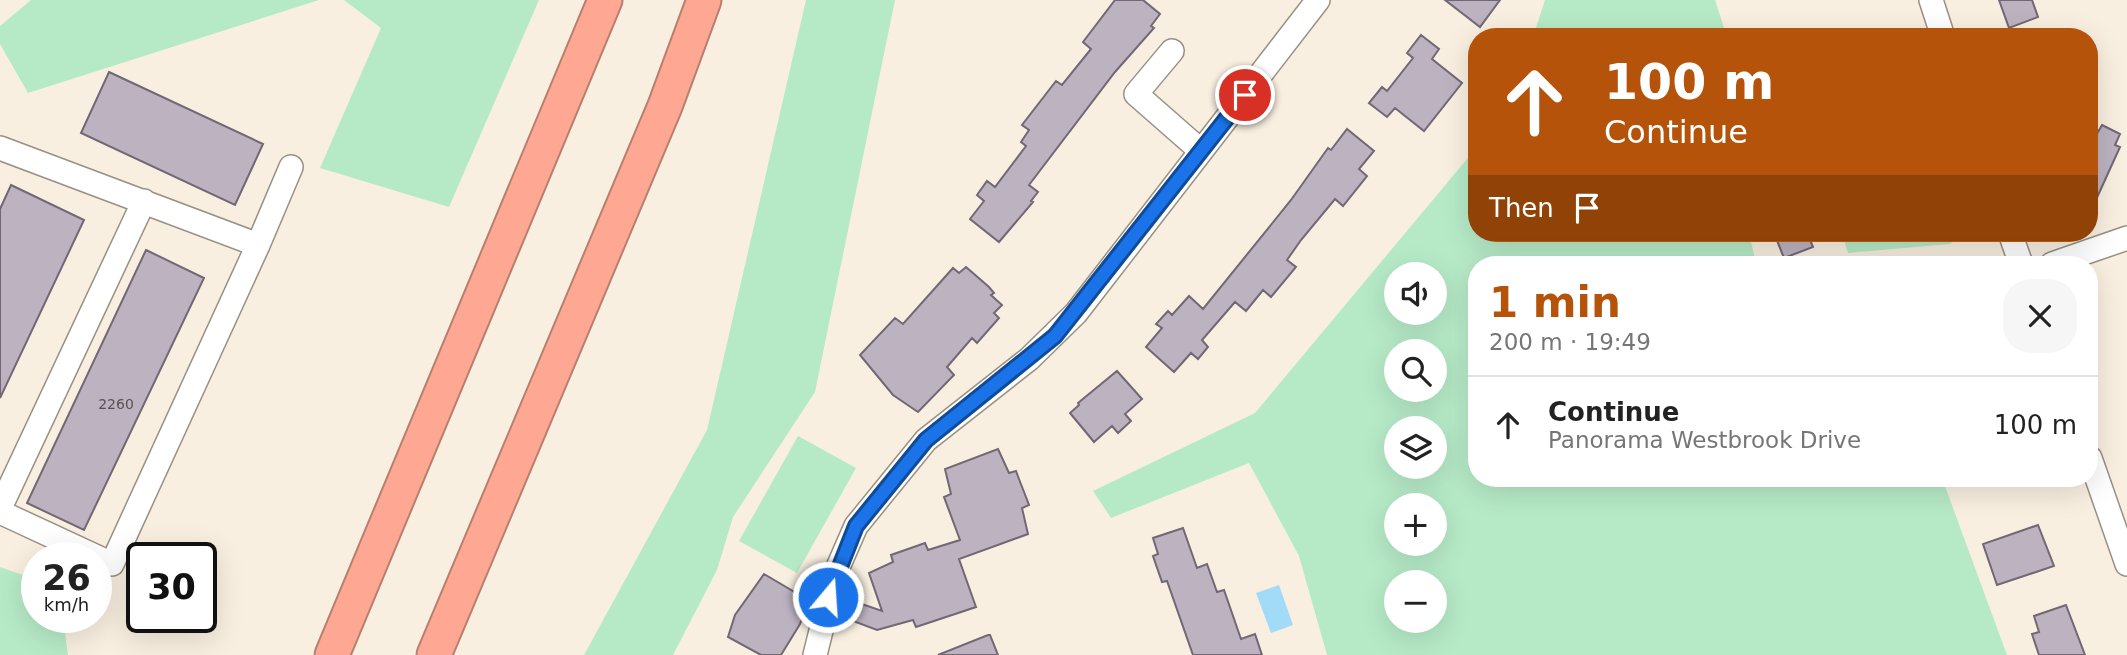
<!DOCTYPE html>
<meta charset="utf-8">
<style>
:root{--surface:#fff;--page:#f6f6f6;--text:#222;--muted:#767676;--line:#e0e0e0;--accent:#b45309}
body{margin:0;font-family:"DejaVu Sans",sans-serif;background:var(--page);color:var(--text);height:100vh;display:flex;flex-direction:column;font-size:26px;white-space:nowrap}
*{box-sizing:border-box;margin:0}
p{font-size:23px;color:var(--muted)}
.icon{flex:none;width:38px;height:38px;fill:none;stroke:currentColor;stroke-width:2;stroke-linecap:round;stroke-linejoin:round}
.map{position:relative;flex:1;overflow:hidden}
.drawer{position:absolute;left:1468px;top:256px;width:630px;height:231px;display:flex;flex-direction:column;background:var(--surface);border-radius:28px;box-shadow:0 7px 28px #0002}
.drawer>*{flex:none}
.hud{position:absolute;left:1468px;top:28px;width:630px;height:214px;border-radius:28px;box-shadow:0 7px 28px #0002;background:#b45309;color:#fff;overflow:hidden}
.tools{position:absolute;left:1384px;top:262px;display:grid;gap:14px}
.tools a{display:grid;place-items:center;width:63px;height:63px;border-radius:50%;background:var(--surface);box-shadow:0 7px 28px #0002;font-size:35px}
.speed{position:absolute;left:21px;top:542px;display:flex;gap:14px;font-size:35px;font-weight:700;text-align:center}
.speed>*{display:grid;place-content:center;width:91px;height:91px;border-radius:50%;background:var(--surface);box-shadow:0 7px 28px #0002;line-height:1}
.speed small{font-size:18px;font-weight:400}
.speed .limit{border:4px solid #111;border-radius:10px;background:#fff;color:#111}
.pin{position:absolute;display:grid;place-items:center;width:60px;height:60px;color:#fff;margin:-30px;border:4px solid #fff;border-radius:50%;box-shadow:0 2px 7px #0007}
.me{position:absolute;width:77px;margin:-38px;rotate:18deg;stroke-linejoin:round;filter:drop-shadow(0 0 5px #0008)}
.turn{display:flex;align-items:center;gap:24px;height:147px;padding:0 21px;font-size:32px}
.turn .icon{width:91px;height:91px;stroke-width:2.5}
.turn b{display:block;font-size:49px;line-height:60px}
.then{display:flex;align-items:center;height:66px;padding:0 21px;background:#0003;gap:14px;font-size:26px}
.round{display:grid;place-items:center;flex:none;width:74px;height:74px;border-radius:28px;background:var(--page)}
.summary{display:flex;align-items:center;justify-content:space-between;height:119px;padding:0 21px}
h1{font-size:42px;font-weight:700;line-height:52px;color:var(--accent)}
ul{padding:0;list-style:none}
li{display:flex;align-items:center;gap:21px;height:98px;padding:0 21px;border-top:2px solid var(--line)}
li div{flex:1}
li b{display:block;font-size:26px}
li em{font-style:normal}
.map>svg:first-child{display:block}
</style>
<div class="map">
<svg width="2127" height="655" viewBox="0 0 2127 655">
<rect width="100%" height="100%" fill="#f8efe0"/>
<path fill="#b6eac7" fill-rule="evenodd" d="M31,0h288l-291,93 -28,-49v-18z
M344,0h195l-90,207 -129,-39 61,-140z
M806,0h89l-80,392 -82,125 -16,53 -44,85h-89l123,-225z
M1545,0h170l12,37h-194z
M1477,147v86h272l7,31h-279v214h465l65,177h-680l-28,-99 -50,-93 -138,55 -18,-27 162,-78zM1396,275h39v38h-39zM1396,352h39v38h-39zM1396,429h39v38h-39zM1396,506h39v38h-39zM1396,583h39v38h-39z
M1842,233h130l-23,11 -101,9z
M798,436l58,32 -59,105 -58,-32z
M0,567l37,13v38h26l5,37h-68z"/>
<path fill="#a2dbf7" d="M1279,585l14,40 -22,8 -15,-40z"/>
<path fill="#bcb2c0" stroke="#726875" stroke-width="2" d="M1115,0h28l17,14 -9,12 3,2 -39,44 -86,113 9,7 -7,9 2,1 -34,40 -29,-23 14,-18 -7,-6 10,-14 8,6 31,-41 -5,-4 8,-12 -7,-5 34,-44 6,4 29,-36 -8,-7z
M1445,0h55l-20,27z
M1999,0h33l6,17 -29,11z
M1421,35l18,14 -7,10 30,24 -38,48 -29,-23 -8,9 -18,-14 13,-16 5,4 26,-33 -6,-5z
M109,72l154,72 -28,61 -154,-72z
M2102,125l18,9 -5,11 5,2 -30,66v-67z
M1347,129l27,22 -15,18 8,7 -24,30 -8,-7 -34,41 -14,20 9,7 -25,30 -8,-7 -17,21 -11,-9 -33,38 6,7 -10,12 -7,-6 -17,19 -28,-25 16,-19 -6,-4 12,-13 4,4 17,-19 14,13 88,-109 37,-52 3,2z
M11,185l73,35 -84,178v-189z
M1774,233h33l6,14 -29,11z
M146,250l58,28 -120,252 -57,-27z
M966,267l23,20 5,6 -3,2 11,10 -8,8 5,5 -22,25 -5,-5 -25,29 7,8 -36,37 -25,-17 -33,-40 35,-37 8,6 50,-56 6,5z
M1117,371l25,28 -17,15 6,7 -13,12 -6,-7 -18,16 -24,-29 9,-8 -1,-2z
M998,449l11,24 7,-2 3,8 10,26 -7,3 6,26 -69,25 17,48 -60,20 -3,-7 -36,10 -24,-9 6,-18 23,8 -13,-38 24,-11 -2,-7 34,-12 3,7 32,-10 -16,-43 7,-3 -6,-25z
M2038,525l16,41 -57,19 -14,-41z
M1183,528l14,40 10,-4 10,28 7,-2 17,49 14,-5 7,21h-69l-26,-74 -5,1 -9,-26 5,-2 -5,-16z
M764,574l44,26 -8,24 -19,31h-20l-33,-18 7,-22z
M2066,605l19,50h-46l-7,-21 7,-2 -5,-16z
M988,635h2l8,20h-60z"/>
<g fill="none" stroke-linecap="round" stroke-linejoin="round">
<defs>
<path id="minor" d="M1931,0l12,37
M1172,51l-36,43 65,57
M0,148l258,97 33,-78
M2010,233l11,31
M2052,264l75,-26
M2090,458l37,106
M0,508l144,-307
M0,512l112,52 146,-319
M815,655l20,-81 21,-48 70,-86 103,-81 47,-46 242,-313"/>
<path id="highway" d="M332,655l273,-655
M434,655l231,-549 39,-106"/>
</defs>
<use href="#minor" stroke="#989082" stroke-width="26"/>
<use href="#highway" stroke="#b87f6f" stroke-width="37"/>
<use href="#minor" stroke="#fff" stroke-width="23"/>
<use href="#highway" stroke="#fea893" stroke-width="33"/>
</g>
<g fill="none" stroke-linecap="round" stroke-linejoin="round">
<defs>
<path id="route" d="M828,597l28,-71 70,-86 129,-104 190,-241"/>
</defs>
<use href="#route" stroke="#114b97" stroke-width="18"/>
<use href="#route" stroke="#1a73e8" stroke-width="12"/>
</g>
<g text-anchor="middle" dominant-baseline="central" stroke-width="5" stroke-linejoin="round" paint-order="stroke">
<g font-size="14" fill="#575251">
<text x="116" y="404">2260</text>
</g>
</g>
</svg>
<div class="tools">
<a><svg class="icon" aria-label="sound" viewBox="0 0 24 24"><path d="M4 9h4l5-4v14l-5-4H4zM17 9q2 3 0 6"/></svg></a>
<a><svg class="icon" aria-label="search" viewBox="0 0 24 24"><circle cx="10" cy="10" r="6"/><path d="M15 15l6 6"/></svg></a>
<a><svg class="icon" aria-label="layers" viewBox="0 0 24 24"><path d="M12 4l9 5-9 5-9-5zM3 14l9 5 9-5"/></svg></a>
<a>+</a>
<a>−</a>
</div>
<div class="speed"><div>26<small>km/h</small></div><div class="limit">30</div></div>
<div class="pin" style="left:1245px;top:95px;background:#d93025"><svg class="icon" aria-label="arrive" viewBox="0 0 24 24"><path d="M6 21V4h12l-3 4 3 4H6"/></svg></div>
<svg class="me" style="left:828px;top:597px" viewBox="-20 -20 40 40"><circle r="17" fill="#1a73e8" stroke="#fff" stroke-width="3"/><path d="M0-11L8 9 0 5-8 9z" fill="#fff"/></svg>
<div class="hud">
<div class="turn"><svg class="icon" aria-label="ahead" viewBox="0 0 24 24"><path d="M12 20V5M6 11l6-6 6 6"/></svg><div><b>100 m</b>Continue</div></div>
<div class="then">Then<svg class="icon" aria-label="arrive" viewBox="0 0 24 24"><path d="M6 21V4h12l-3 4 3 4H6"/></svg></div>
</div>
<section class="drawer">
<div class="summary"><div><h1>1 min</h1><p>200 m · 19:49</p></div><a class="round"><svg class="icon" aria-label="close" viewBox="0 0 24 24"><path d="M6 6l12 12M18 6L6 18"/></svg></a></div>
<ul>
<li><svg class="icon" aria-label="ahead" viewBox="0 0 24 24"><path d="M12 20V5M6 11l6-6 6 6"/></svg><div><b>Continue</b><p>Panorama Westbrook Drive</p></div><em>100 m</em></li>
</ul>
</section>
</div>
